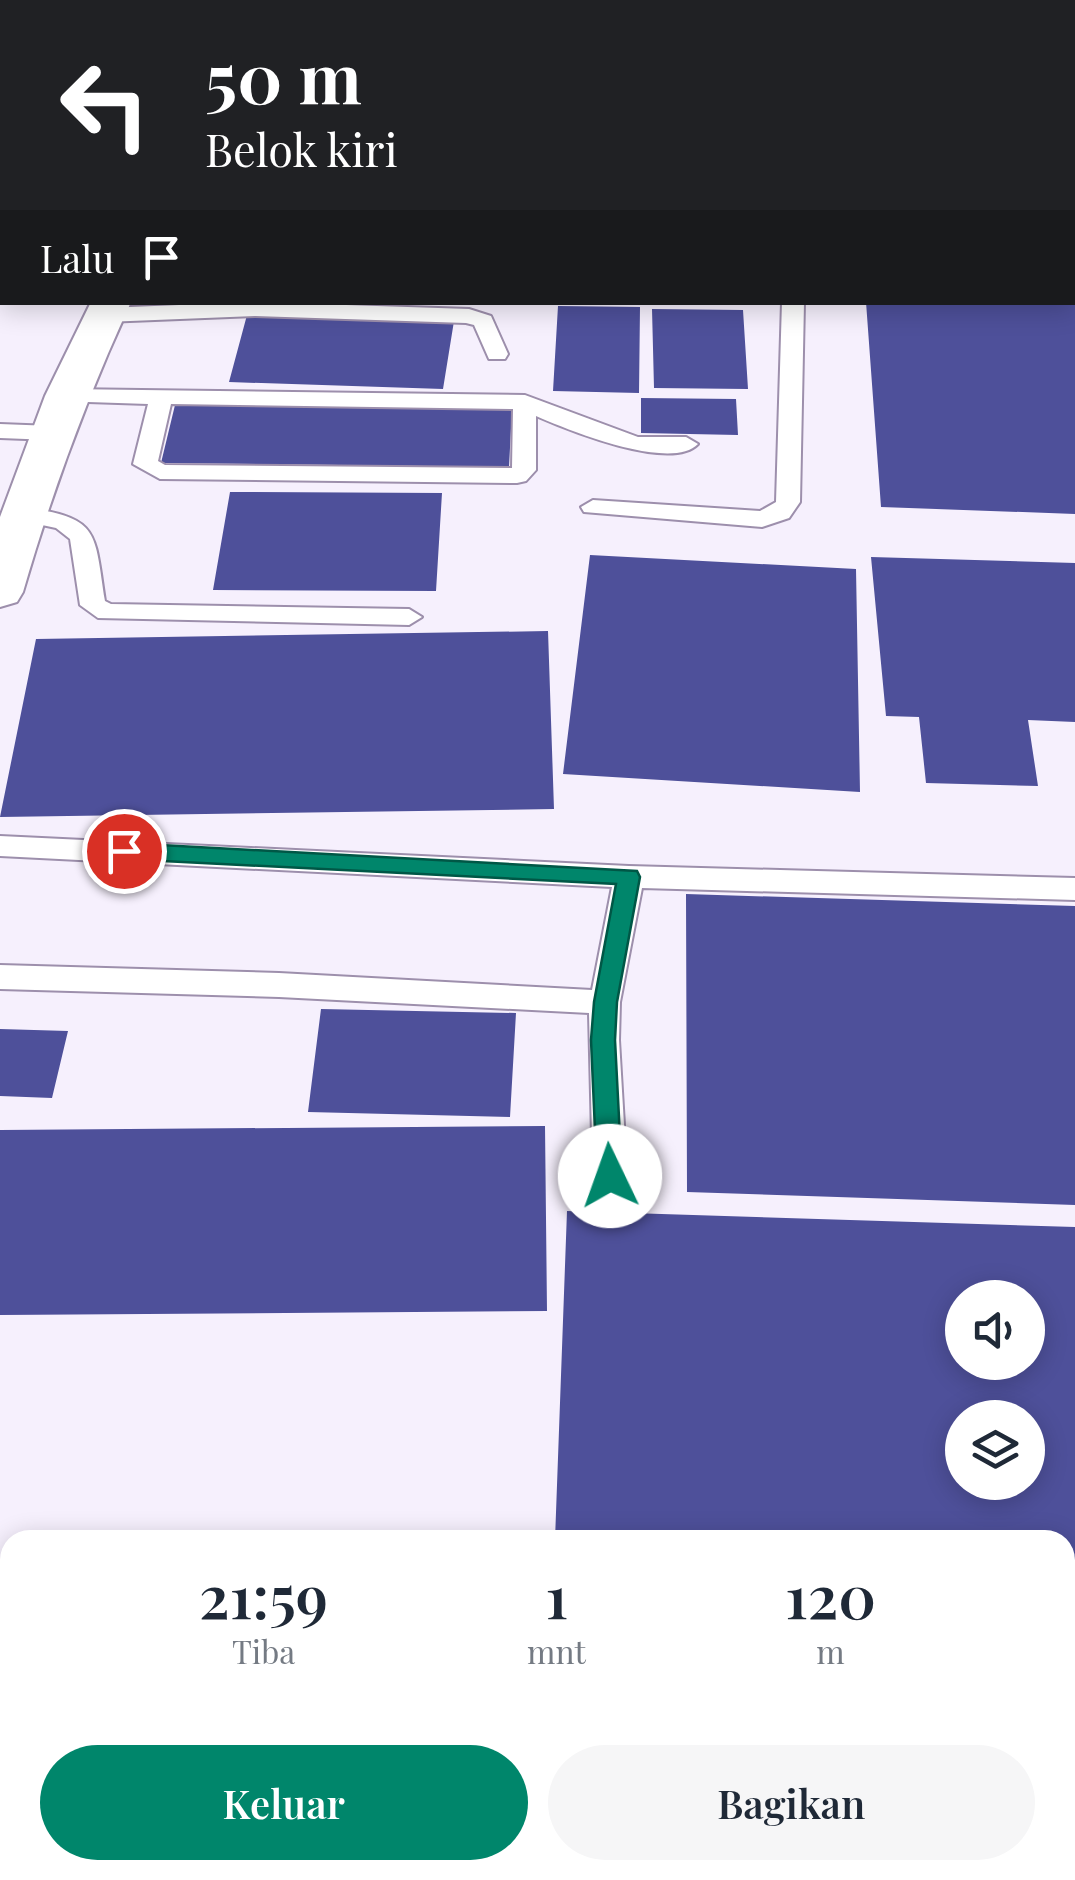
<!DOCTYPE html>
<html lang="id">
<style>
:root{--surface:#fff;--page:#f6f6f7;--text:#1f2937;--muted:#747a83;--accent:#00866b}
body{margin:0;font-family:"Playfair Display",serif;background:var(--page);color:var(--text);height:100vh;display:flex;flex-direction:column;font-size:38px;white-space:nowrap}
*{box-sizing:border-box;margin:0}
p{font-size:32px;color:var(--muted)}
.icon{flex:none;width:55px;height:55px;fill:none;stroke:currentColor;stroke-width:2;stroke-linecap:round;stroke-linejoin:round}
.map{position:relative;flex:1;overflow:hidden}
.side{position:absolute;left:0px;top:1530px;width:1075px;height:350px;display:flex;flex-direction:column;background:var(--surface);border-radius:30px 30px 0 0;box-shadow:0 5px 25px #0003}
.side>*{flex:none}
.guide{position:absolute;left:0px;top:0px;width:1075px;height:305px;box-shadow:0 5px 25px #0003;background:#202124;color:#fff;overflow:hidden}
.buttons{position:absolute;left:945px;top:1280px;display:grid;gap:20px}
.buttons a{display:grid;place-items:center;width:100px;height:100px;border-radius:50%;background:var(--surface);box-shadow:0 5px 25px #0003;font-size:50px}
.pin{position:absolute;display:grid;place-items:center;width:85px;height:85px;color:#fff;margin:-42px;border:5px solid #fff;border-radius:50%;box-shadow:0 2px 10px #0007}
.me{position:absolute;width:110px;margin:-55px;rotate:357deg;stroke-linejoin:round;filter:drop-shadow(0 0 8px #0008)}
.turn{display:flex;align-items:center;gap:35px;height:210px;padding:0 40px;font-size:45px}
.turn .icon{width:130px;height:130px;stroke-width:2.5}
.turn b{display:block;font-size:70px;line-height:85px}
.then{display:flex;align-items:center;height:95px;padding:0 40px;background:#0003;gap:20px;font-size:38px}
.eta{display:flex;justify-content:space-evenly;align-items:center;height:170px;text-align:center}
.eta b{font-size:60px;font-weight:600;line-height:70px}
.button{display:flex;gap:20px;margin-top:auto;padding:20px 40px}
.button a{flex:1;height:115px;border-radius:60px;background:var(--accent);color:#fff;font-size:40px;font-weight:600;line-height:115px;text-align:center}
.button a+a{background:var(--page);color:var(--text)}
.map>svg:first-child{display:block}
</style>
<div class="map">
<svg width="1075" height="1880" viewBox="0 0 1075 1880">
<rect width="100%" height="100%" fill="#f6f0fd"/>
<path fill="#4e509a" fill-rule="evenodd" d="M866,302h209v212l-194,-7z
M558,306l82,1 -1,86 -86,-2z
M652,309l91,1 5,79 -94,-1z
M247,315l207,6 -11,68 -214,-7z
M641,398l95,1 2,36 -97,-2z
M175,405l337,4 -3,58 -348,-4z
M230,492l212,1 -6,98 -223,-1z
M590,555l266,14 4,223 -297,-18z
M871,557l204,6v159l-47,-2 10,66 -112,-3 -7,-66 -33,-1z
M548,631l6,178 -554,8 36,-178z
M686,894l389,12v299l-388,-13z
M321,1009l195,4 -6,104 -202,-5z
M0,1029l68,2 -16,67 -52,-2z
M545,1126l2,185 -547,4v-185z
M567,1211l508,16v438h-10v-125h-510zM962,1298h66v64h-66zM962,1418h66v64h-66z
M140,1870h282v10h-283z
M688,1870h323l56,8 -380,2z"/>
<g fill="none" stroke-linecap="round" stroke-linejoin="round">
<defs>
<path id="service" d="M0,0h87l1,2 -86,3z
M1072,218h3v12h-3z
M253,302l216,7 22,7 17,38 -3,5h-16l-15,-34 -8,-2 -211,-7 -150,6 -11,-7 11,-7z
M782,302h22l-4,200 -11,16 -27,9 -178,-15 -3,-5 12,-7 167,11 16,-9z
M66,389l459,6 113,42h48l12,7c-27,28 -130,-14 -162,-28v54l-10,11 -9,2 -357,-4 -27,-15 15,-60 -90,-3 -4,-5zM171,404l342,5 -1,59 -347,-3 -7,-4z
M0,424l52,2 12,7 -12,7 -52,-2z
M23,507c77,11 71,23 82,94l6,3 298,5 13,8 -13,8 -311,-7 -18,-13 -10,-66 -14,-11 -42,-9 -3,-5 3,-5z
M0,836l629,30 446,12v22l-433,-12 -22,114 -1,38 8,136 -5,10 -12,3 -12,-3 -5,-10 -4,-163 -310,-16 -279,-8v-24l279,8 313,17 20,-103 -612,-31z
M10,1736v40l-10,1v-40z
M1065,1792l10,1v42l-10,-1z
M552,1870h42v10h-42z"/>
<path id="minor" d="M202,0h34v2h-33z
M0,150h2v22h-2z
M91,302h40c-44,95 -79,190 -108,290l-6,10 -17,5v-90l45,-121z"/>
</defs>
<use href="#service" stroke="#9d8fac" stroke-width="4"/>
<use href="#minor" stroke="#9d8fac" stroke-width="4"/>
<use href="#service" fill="#fff" fill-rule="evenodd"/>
<use href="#minor" fill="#fff" fill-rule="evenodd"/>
</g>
<path fill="#00866b" stroke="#005746" stroke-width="2.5" d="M124,843l513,28 3,6 -23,125 -2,38 7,136 -3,7h-18l-4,-7 -6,-136 3,-38 22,-118 -492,-25 -11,-8z"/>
</svg>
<div class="buttons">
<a><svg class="icon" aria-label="sound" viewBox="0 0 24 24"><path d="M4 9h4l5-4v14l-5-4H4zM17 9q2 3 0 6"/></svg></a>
<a><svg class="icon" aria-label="layers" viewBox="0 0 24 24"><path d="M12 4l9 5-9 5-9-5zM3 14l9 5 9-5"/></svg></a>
</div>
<div class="pin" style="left:124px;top:851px;background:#d93025"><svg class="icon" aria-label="arrive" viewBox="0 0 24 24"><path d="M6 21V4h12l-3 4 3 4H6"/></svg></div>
<svg class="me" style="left:610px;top:1176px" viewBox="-20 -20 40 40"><circle r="19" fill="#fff"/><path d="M0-13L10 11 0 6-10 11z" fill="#00866b"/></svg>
<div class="guide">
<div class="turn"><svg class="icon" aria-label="left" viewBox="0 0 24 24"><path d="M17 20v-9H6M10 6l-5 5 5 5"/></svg><div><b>50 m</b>Belok kiri</div></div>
<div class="then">Lalu<svg class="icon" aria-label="arrive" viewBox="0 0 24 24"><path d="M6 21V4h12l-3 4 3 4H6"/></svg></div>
</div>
<section class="side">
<div class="eta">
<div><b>21:59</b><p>Tiba</p></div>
<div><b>1</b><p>mnt</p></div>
<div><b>120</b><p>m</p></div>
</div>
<div class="button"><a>Keluar</a><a>Bagikan</a></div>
</section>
</div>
